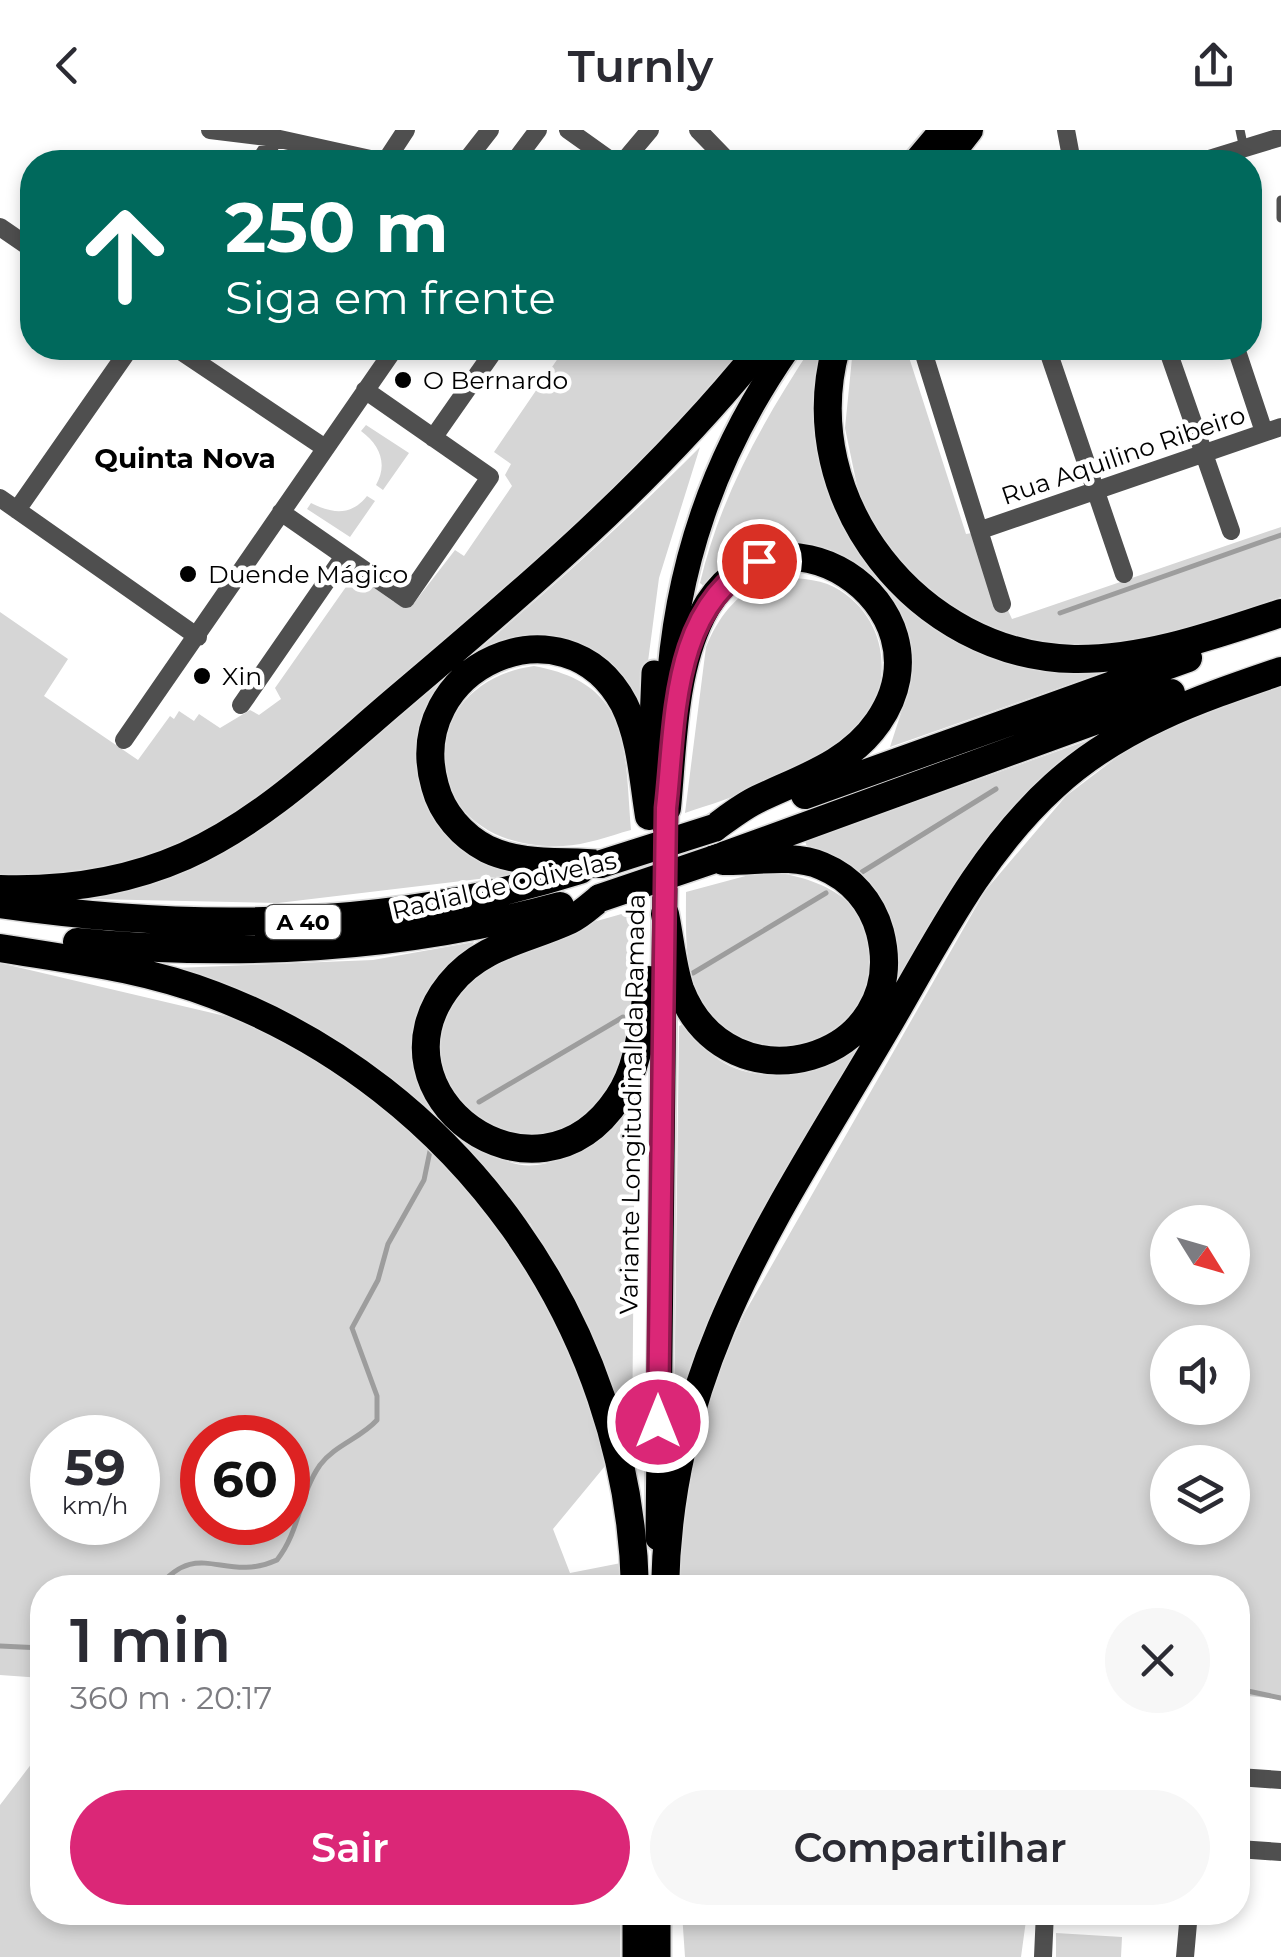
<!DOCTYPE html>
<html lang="pt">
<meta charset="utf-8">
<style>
:root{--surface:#fff;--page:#f7f7f7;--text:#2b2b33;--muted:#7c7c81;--accent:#db2777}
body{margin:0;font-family:Montserrat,sans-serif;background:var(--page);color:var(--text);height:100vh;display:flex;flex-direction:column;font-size:38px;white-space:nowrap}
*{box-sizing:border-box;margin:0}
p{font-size:32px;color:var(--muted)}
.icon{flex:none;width:55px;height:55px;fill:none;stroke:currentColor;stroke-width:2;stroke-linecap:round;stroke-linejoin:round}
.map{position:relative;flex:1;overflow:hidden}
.side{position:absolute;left:30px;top:1445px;width:1220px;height:350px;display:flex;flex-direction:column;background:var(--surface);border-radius:40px;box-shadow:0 5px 15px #0003}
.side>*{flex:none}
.guide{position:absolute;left:20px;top:20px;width:1242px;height:210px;border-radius:40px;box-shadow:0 5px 15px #0003;background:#00695c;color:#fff;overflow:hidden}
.needle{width:65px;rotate:127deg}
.controls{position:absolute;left:1150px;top:1075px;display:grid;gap:20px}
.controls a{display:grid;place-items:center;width:100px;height:100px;border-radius:50%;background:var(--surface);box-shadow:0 5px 15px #0003;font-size:50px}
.speed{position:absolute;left:30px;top:1285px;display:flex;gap:20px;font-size:50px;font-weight:700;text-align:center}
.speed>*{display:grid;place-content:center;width:130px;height:130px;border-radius:50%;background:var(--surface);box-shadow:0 5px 15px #0003;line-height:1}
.speed small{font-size:25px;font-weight:400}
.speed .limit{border:15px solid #d22;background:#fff;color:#111}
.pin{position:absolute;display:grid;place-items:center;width:85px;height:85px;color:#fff;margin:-42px;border:5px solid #fff;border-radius:50%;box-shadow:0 2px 10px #0007}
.me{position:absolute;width:110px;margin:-55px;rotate:0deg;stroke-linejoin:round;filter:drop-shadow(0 0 8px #0008)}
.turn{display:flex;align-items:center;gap:35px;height:210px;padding:0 40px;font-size:45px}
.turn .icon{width:130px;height:130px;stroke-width:2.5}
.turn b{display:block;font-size:70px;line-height:85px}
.round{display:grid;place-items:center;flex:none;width:105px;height:105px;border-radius:52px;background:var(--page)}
.head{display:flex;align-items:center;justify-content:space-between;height:170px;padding:0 40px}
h1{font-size:60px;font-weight:600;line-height:75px}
.action{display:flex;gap:20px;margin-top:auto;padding:20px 40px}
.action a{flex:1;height:115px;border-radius:60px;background:var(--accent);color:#fff;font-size:40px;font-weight:600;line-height:115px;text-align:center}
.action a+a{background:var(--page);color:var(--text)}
header{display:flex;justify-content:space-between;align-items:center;height:130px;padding:0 40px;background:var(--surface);font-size:45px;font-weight:600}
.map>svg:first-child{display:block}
</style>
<header><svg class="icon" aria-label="back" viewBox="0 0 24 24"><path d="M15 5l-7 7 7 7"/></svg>Turnly<svg class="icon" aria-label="share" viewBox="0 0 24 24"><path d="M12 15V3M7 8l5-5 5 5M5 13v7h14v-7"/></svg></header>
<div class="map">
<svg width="1281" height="1827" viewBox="0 0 1281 1827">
<rect width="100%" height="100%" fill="#fff"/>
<path fill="#d6d6d6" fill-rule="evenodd" d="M565,218h183l-92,111 -370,323c-44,30 -91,60 -141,80 -44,17 -99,14 -145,17v-267l68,47 -24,37 94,64 32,-44 4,3 5,-8 15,10 5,-7 21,14 30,-18 9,5 22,-16 -6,-11 80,-114 39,28 20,1 41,-53 9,6 48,-70 -7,-11 6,-11 -17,-12z
M811,218h18l-8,50 67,186 208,87v4l-206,72 20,-62v-45l-12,-30 -33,-40 -41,-22 -49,-2 -65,45 -10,-8c20,-86 63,-162 111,-235z
M853,218h53l60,186 6,-1 40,86 269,-92v70l-103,35 -69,16 -58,1 -79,-22 -60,-44 -51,-78 -16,-77z
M366,295l43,28 -26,37 -7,-5c12,-21 4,-40 -15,-54z
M700,317l-41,131 -17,129 -29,-34 -94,-29 -98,95c-9,47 11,88 50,115 13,8 30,11 42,21l-235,28 -188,-4c24,-7 50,-12 73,-21 111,-46 204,-135 295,-211 84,-71 165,-142 242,-220z
M367,366l8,5 -25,36 -43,-28 4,-6c22,11 40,13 56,-7z
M774,447c19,1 43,1 60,10 60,32 63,112 12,154 -39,31 -114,57 -161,72l21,-166c14,-34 33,-56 68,-70z
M534,536c98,18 90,81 97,164 -22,6 -45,15 -68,16 -150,6 -157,-162 -29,-180z
M1281,556v1013l-43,-4v-107h-563l7,-85 28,-114 34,-75 241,-423 81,-95 63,-48 41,-23zM1168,1092h64v66h-64zM1168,1212h64v66h-64zM1168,1332h64v66h-64z
M1100,606l-93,89 -333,596 5,-395 8,-4c39,83 157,60 196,-13 4,-8 12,-18 14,-27 3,-17 -2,-38 -5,-55l-84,-77 -3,-9z
M764,741c62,6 123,36 104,109 -3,13 -14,38 -25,46 -16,12 -38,18 -56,26 -18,-5 -46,-8 -61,-19 -44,-34 -40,-91 -40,-141z
M635,780c-2,49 4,138 -25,179 -81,119 -246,-18 -130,-118 40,-35 105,-45 155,-61z
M474,812l-57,99c13,19 67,107 80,115 51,32 108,-24 138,-59l-3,352 -4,2 -49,-141 -49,-87 -3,2 -51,-63 -301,-190v-4l198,-8z
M0,833l242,57 47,21 91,61 91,86 86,126 53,146 -57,69 17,44 51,-10v24l-579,1v90l-42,-3zM52,1308h86v84h-86zM202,1308h86v84h-86z
M42,1620v162l578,1v44h-620v-152z
M682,1783v-1l345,1 -6,44h-336z
M1056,1803l66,4 -1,20h-65z"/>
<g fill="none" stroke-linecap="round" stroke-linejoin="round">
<path stroke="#9d9d9d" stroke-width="5" d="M1060,483l221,-78
M862,742l134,-83
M693,843l133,-80
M479,972l144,-85
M158,1458c40,-51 66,-4 119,-28 23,-29 22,-65 43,-95 15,-20 41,-27 57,-45v-24l-25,-68 26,-48 10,-36 36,-64 6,-29
M0,1516l42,2
M1238,1559l43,9"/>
<defs>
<path id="primary" d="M915,32l27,-32
M668,568c7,-130 46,-244 120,-350
M650,643l4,-100
M658,1408l8,-750
M635,1827v-45
M658,1827v-45"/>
<path id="trunk" d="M944,32l25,-32
M836,218c-42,152 83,308 238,311 71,1 140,-24 207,-46
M805,665l383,-137
M667,678c6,-63 6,-136 35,-193 69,-134 257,-10 176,107 -29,42 -76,56 -120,77 -15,7 -30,19 -44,29
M712,730l459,-167
M601,734c-38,-4 -78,2 -114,-15 -25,-13 -45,-36 -52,-63 -34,-119 130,-193 189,-82 17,34 19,75 25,112
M0,759c63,2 126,-7 185,-33 80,-36 146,-101 212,-157 130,-110 257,-218 364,-351
M600,768c-9,7 -19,17 -30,22 -43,20 -89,25 -120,64 -88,109 86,238 168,114 23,-33 24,-79 31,-118
M0,774c195,28 391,26 580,-34
M665,784c5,24 7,51 15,75 49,126 233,72 200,-57 -8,-30 -29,-54 -58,-66 -30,-13 -67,-4 -99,-5
M77,812c164,16 324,7 483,-36
M0,818c73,12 144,20 214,47 245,93 415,330 421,593
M665,1458c5,-228 112,-373 222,-561 49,-84 94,-175 167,-241 65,-60 145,-87 227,-115"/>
</defs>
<use href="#primary" stroke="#dbdbdb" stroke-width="29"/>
<use href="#trunk" stroke="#dbdbdb" stroke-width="31"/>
<path stroke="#4f4f4f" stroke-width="9" d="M1240,0l4,19
M1281,70v18"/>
<path stroke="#4f4f4f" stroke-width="18" d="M210,0l65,8 109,24
M568,0l45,32
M698,0l31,32
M1066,0l6,32
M259,32l16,-24
M385,32l21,-32
M465,32l25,-32
M514,32l24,-32
M623,32l27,-32
M1199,32l82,-25
M0,97l32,22
M176,218l149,100
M922,218l80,256
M1047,218l77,226
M1167,218l64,183
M1236,218l28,84
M433,308l63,-90
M0,368l198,139
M17,380l113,-162
M281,382l125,87 84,-122 -125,-87
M981,400l300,-103
M241,575l103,-149
M124,610l271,-392
M1238,1647l43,3
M1238,1719l43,3
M1043,1827l2,-45
M1185,1827l4,-45"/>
<use href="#primary" stroke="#000" stroke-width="25"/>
<use href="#trunk" stroke="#000" stroke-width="28"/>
<defs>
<path id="trunk-bridge" d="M601,734l113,-36
M600,768l112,-38"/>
</defs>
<use href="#trunk-bridge" stroke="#dbdbdb" stroke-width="31" stroke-linecap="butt"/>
<use href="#trunk-bridge" stroke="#000" stroke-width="28"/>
</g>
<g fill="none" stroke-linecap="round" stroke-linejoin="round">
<defs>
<path id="route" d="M658,1292l8,-614c10,-85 4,-203 93,-247"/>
</defs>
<use href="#route" stroke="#8e194d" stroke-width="25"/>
<use href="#route" stroke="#db2777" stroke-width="18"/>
</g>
<g fill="#000" stroke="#fff" stroke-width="4">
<circle cx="403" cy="250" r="10"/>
<circle cx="188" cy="444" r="10"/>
<circle cx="202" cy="546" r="10"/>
</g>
<g text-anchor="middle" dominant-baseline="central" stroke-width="9" stroke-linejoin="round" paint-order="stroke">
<rect fill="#fff" stroke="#4c4c4c" stroke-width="2.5" x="265.5" y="775" width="75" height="34" rx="8"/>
<g font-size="22" font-weight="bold" fill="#000">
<text x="303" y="792">A 40</text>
</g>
<g font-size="25" fill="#000" stroke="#fff" text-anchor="start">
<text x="423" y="250">O Bernardo</text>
<text x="208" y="444">Duende Mágico</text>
<text x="222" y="546">Xin</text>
</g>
<g font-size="25" fill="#000" stroke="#fff">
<text transform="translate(1123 325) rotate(-19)">Rua Aquilino Ribeiro</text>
<text transform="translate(504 755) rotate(-13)">Radial de Odivelas</text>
<text transform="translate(632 974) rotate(-89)">Variante Longitudinal da Ramada</text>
</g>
<g font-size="28" font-weight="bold" fill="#000" stroke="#fff">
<text x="185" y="328">Quinta Nova</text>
</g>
</g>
</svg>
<div class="controls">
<a><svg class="needle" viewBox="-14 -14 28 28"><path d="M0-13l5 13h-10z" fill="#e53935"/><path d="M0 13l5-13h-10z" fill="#7c7c81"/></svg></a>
<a><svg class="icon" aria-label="sound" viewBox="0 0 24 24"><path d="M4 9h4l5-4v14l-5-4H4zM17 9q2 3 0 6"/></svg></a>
<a><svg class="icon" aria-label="layers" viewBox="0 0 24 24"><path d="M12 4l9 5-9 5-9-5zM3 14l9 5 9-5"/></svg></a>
</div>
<div class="speed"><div>59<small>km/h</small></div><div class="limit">60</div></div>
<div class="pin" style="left:759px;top:431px;background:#d93025"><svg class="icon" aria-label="arrive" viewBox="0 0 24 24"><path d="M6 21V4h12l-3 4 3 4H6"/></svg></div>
<svg class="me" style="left:658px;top:1292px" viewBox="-20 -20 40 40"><circle r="17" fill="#db2777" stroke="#fff" stroke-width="3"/><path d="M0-11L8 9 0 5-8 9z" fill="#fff"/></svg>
<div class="guide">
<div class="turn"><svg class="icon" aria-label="ahead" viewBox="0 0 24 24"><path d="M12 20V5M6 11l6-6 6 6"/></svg><div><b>250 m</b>Siga em frente</div></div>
</div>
<section class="side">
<div class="head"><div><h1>1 min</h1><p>360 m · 20:17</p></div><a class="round"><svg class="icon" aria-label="close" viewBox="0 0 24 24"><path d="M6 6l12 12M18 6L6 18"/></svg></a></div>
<div class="action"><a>Sair</a><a>Compartilhar</a></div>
</section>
</div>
